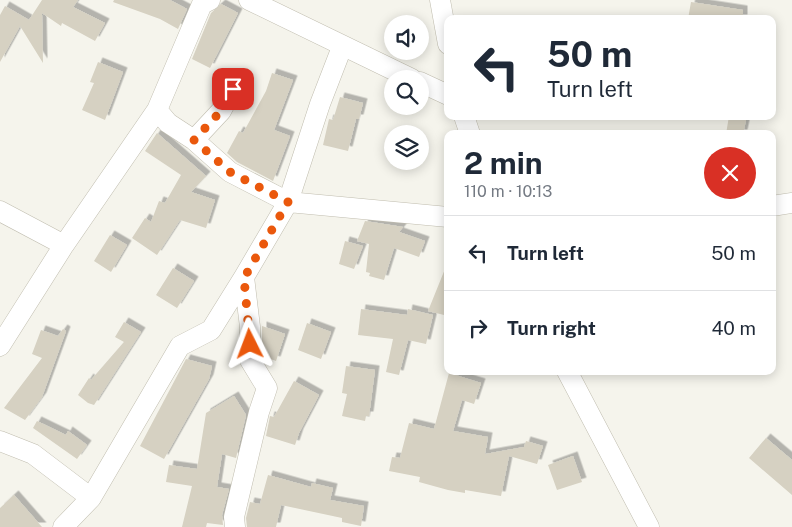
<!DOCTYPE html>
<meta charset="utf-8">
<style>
:root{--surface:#fff;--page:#f2f2f3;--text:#1f2937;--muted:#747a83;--line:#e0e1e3}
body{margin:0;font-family:"Public Sans",sans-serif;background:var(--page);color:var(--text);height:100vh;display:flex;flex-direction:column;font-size:19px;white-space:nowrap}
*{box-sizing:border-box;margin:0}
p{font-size:16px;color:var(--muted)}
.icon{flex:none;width:28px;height:28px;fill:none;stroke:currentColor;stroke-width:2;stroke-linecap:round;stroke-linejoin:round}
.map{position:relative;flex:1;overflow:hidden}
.sheet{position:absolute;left:444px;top:130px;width:332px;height:245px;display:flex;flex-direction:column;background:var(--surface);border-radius:10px;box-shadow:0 2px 12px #0003}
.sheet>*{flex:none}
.guide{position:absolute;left:444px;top:15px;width:332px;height:105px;border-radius:10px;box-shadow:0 2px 12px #0003;background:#fff;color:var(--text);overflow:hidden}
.tools{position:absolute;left:384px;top:15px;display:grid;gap:10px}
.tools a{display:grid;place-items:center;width:45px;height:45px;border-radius:50%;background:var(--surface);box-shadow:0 2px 12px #0003;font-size:25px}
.pin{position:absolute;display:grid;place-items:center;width:42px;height:42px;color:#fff;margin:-21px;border-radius:10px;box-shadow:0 2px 8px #0006}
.me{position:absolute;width:55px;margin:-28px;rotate:357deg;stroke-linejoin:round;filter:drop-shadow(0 0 4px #0008)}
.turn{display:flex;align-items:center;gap:18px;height:105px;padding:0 20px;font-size:22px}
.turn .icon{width:65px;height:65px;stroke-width:2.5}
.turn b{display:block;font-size:35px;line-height:42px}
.round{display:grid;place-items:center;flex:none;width:52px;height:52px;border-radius:26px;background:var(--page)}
.overview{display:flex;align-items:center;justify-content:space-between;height:85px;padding:0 20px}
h1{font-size:30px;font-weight:700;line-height:38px}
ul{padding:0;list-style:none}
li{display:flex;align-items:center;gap:15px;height:75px;padding:0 20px;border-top:1px solid var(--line)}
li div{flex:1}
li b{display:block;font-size:19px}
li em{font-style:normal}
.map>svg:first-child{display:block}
</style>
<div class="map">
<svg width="792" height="527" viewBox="0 0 792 527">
<defs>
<filter id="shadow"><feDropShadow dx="4.5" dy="-4.5" stdDeviation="0" flood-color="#0004"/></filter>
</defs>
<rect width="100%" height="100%" fill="#f5f4ec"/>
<path fill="#d6d1c2" filter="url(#shadow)" d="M42,0h36l-5,7 32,16 -10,18 -33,-18 -1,3 -19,-13 1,50 -23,-37 -20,36v-47l5,-9 24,14z
M114,0h56l17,9 -9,20 -18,-10 -47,-17z
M691,2l52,8v9h-55z
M221,4l17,9 -28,55 -18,-9 19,-46z
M98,62l25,10 -18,48 -23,-10 12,-27 -4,-1z
M272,73l21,7 -19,50 16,6 -17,45 -36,-19 -10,-9 12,-22 4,2 23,-42z
M340,97l23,6 -4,16h-3l-8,32 -25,-6 6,-26 4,1z
M729,116l17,4 -3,14h-17z
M157,133l49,43 -15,16 24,8 -9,28 -26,-8 -23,35 -25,-17 13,-20 6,4 8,-21 6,2 16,-28 -36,-24z
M365,221l38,6 -4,5 26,9 -6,16 -25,-9 -10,32 -15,-4 1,-3 -4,-1 3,-28 -12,-3z
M110,235l17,10 -16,27 -17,-11z
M345,241l18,5 -9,23 -15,-5z
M447,264h1v52l-20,-5z
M173,268l21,13 -17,27 -21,-13z
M361,309l46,6 1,-6 25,6 -7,29 -18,-4 -9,35 -13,-3 7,-33 -35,-4z
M124,322l17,10 -47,73 -6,-2 -10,-8 11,-17 2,2 33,-38 -9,-5z
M307,323l24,9 -10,27 -23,-9z
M262,326l23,8 -9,27 -14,-5z
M63,329l3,2 -24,66 -17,23 -21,-12 38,-50 -10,-4 9,-24 17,6z
M186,359l26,7 -3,13 -45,80 -24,-13z
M346,366l29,4 -6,46h-3l-1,5 -23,-5 5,-22 -5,-1z
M449,373l32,10 -7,21 -12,-4 -9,31 35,6 -3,17 39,-7 2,-6 17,5 -6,18 -28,-8 -8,40 -36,-6v3l-17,-3 -29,-8 1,-5 -31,-6 3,-14 8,1 9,-35 25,6z
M294,381l25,14 -20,38 -4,12 -29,-9 4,-20 4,1z
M234,396l12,19 -10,43 -14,-4 -5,33 12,2 -7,26 1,10 -16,-2 -1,4h-24l10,-41 -26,-4 3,-17 28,4 9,-56z
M37,421l29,14 2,-4 19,14 -10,14 -44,-31z
M766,438l26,22v35l-43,-37z
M573,456l9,26 -25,8 -9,-25z
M268,475l43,12 1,-4 21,5 -3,12 34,6 -3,20 -19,-4v-4l-61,-13 -5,22h-29l-1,-9 4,-16 10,2z
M14,495l28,32h-42v-19z"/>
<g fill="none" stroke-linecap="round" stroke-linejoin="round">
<defs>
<path id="minor" d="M249,0l163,79
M440,0l8,44
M420,82l28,13
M157,110l11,13 26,17 36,32 58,30 160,15
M464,116l6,18
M194,140l27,-29 12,-22
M772,206l20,-3
M0,211l64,34
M0,346l64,-101 93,-135 45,-106 8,-4
M567,371l82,156
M0,441l33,13 58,44
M63,527l28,-29 89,-152 31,-16 33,-53 44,-75 32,-98 22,-57
M235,527l-1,-10 25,-105 8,-24 -17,-28v-33l-6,-50"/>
</defs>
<use href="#minor" stroke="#c0bdaf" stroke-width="21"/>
<use href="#minor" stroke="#fff" stroke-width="20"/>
</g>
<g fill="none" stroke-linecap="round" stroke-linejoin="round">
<path stroke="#ea580c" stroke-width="9" stroke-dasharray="0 16.2" d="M233,89l-12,22 -27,29 36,32 58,30 -44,76 6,66"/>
</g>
</svg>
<div class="tools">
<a><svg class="icon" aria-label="sound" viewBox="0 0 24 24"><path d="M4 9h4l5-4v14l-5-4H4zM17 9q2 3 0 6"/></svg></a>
<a><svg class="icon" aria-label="search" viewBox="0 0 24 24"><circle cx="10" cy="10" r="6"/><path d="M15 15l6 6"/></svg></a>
<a><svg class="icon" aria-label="layers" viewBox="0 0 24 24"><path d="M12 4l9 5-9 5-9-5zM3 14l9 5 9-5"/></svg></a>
</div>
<div class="pin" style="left:233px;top:89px;background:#d93025"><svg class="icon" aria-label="arrive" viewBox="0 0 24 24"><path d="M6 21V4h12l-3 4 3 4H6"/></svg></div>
<svg class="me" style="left:250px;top:344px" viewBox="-20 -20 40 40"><path d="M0-17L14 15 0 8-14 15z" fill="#ea580c" stroke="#fff" stroke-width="4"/></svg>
<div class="guide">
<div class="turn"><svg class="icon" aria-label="left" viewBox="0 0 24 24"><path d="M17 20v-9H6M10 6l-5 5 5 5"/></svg><div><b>50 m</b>Turn left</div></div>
</div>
<section class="sheet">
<div class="overview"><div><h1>2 min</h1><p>110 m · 10:13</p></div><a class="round" style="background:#d93025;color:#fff"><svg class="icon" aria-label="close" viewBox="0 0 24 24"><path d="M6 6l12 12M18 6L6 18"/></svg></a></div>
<ul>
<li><svg class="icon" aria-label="left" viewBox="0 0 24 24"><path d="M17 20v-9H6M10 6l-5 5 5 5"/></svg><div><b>Turn left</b></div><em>50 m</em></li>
<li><svg class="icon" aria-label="right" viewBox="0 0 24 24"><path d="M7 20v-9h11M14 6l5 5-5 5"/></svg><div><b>Turn right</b></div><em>40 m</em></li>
</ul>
</section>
</div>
